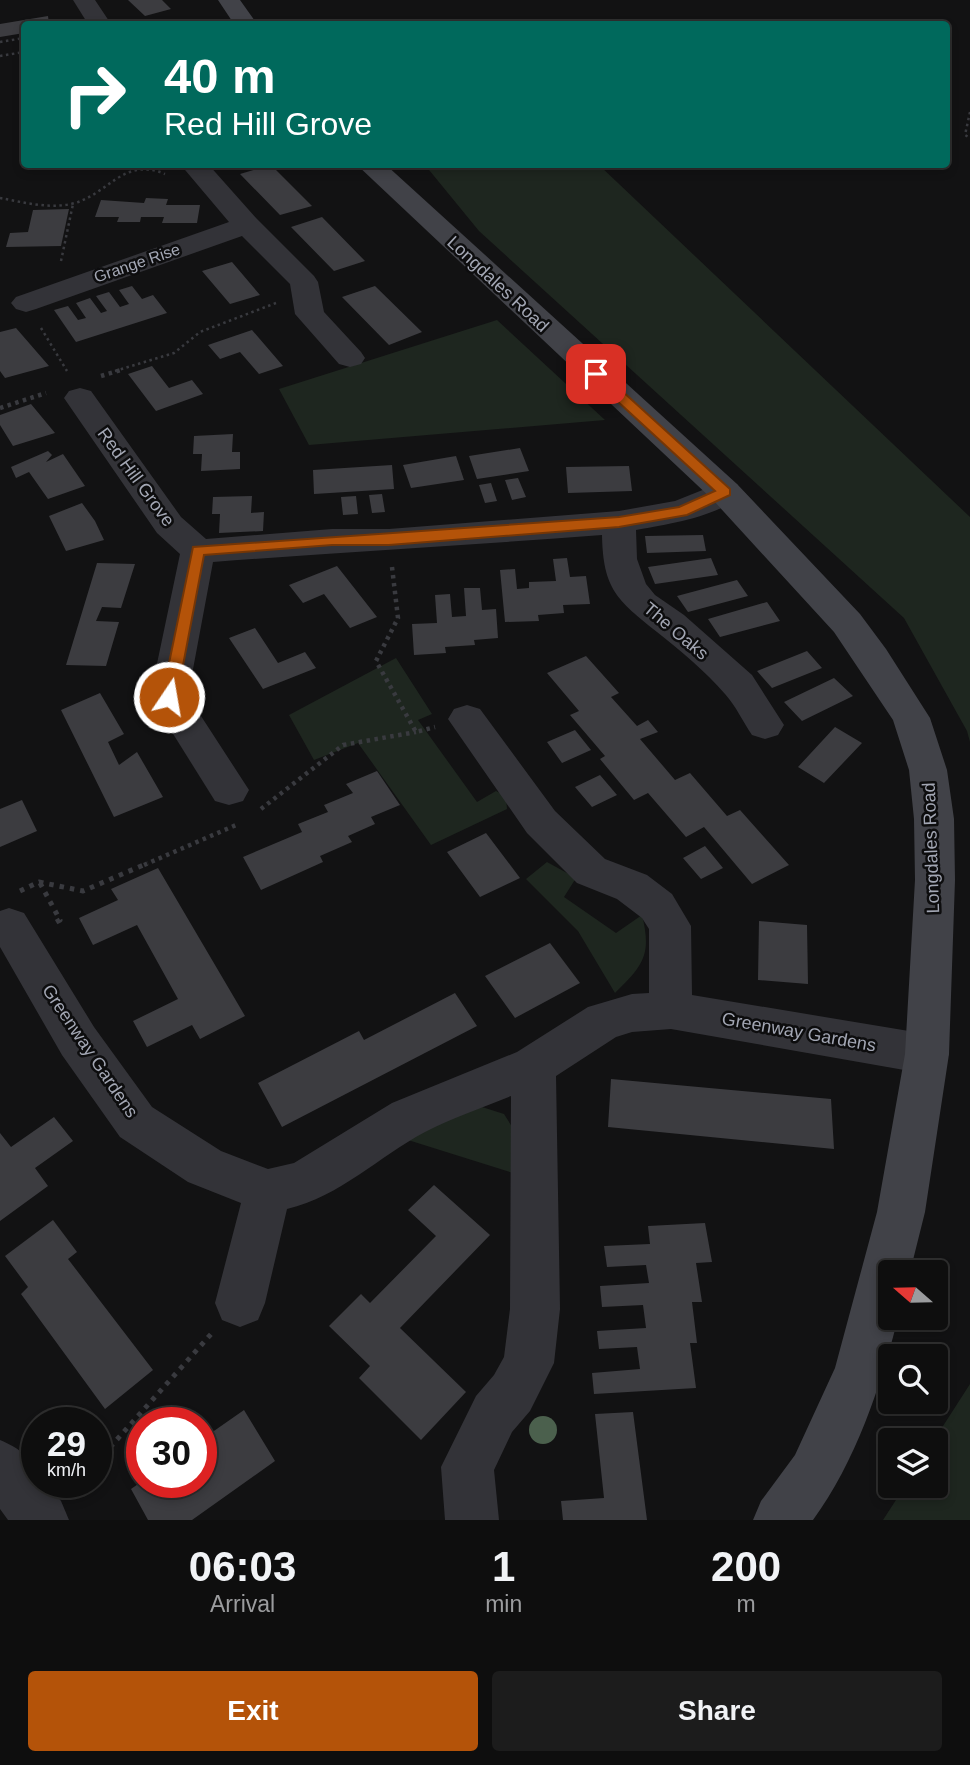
<!DOCTYPE html>
<style>
:root{--surface:#0e0e0e;--page:#1c1c1c;--text:#f1f3f6;--muted:#9b9c9e;--line:#2e2e2e;--accent:#b45309}
body{margin:0;font-family:Arial,sans-serif;background:var(--page);color:var(--text);height:100vh;display:flex;flex-direction:column;font-size:26px;white-space:nowrap}
*{box-sizing:border-box;margin:0}
p{font-size:23px;color:var(--muted)}
.icon{flex:none;width:38px;height:38px;fill:none;stroke:currentColor;stroke-width:2;stroke-linecap:round;stroke-linejoin:round}
.map{position:relative;height:1520px;overflow:hidden}
.sheet{display:flex;flex-direction:column;background:var(--surface);flex:1}
.sheet>*{flex:none}
.top-card{position:absolute;left:21px;top:21px;width:929px;height:147px;border-radius:7px;box-shadow:0 4px 10px #0003,0 0 0 2px var(--line);background:#00695c;color:#fff;overflow:hidden}
.needle{width:46px;rotate:290deg}
.fabs{position:absolute;left:878px;top:1260px;display:grid;gap:14px}
.fabs a{display:grid;place-items:center;width:70px;height:70px;border-radius:7px;background:var(--surface);box-shadow:0 4px 10px #0003,0 0 0 2px var(--line);font-size:35px}
.speed{position:absolute;left:21px;top:1407px;display:flex;gap:14px;font-size:35px;font-weight:700;text-align:center}
.speed>*{display:grid;place-content:center;width:91px;height:91px;border-radius:50%;background:var(--surface);box-shadow:0 4px 10px #0003,0 0 0 2px var(--line);line-height:1}
.speed small{font-size:18px;font-weight:400}
.speed .limit{border:10px solid #d22;background:#fff;color:#111}
.pin{position:absolute;display:grid;place-items:center;width:60px;height:60px;color:#fff;margin:-30px;border-radius:14px;box-shadow:0 4px 10px #0006}
.me{position:absolute;width:77px;margin:-38px;rotate:12deg;stroke-linejoin:round;filter:drop-shadow(0 0 5px #0008)}
.turn{display:flex;align-items:center;gap:24px;height:147px;padding:0 28px;font-size:32px}
.turn .icon{width:91px;height:91px;stroke-width:2.5}
.turn b{display:block;font-size:49px;line-height:60px}
.eta{display:flex;justify-content:space-evenly;align-items:center;height:119px;text-align:center}
.eta b{font-size:42px;font-weight:800;line-height:49px}
.primary-button{display:flex;gap:14px;margin-top:auto;padding:14px 28px}
.primary-button a{flex:1;height:80px;border-radius:7px;background:var(--accent);color:#fff;font-size:28px;font-weight:800;line-height:80px;text-align:center}
.primary-button a+a{background:var(--page);color:var(--text)}
.map>svg:first-child{display:block}
</style>
<div class="map">
<svg width="970" height="1520" viewBox="0 0 970 1520">
<rect width="100%" height="100%" fill="#121213"/>
<path fill="#1e261f" d="M425,165h174l371,352v225l-3,-11 -63,-113 -425,-387z
M497,320l108,100 -296,25 -30,-56z
M396,658l36,56 -14,6 59,82 19,-11 10,5 1,13 -76,36 -73,-102 -44,17 -25,-45z
M547,862l29,16 -12,19 52,36 26,-18c10,40 1,51 -27,78l-37,-62 -52,-52z
M482,1107l22,7 10,16 2,44 -108,-34 28,-24z
M970,1384v136h-87l22,-34h31v-46h-2z"/>
<path fill="#3c3c40" d="M128,0h34l9,9 -26,7z
M48,16l1,8h-25v9l-24,4v-13z
M173,19l2,5h-33v-1z
M271,165l41,41 -32,9 -40,-41z
M146,198l22,1 -2,6h34l-3,18h-35l2,-6h-23l-1,5h-23l2,-5h-24l6,-17 43,3z
M69,209l-8,37 -55,1 4,-14 18,-1 5,-22z
M322,217l43,44 -31,10 -43,-44z
M232,262l28,33 -30,9 -28,-33z
M132,286l10,13 11,-4 14,18 -91,29 -22,-32 14,-4 10,14 8,-2 -10,-15 14,-5 11,15 6,-2 -11,-15 13,-4 11,15 9,-3 -10,-14z
M375,286l47,46 -33,13 -47,-48z
M16,328l33,38 -44,12 -5,-7v-39z
M252,330l31,36 -24,8 -19,-22 -20,7 -12,-14z
M152,366l17,22 23,-8 11,14 -47,17 -28,-37z
M31,404l24,29 -42,13 -13,-21v-10z
M233,434l-1,18h8v17l-39,2 1,-17h-9l1,-18z
M520,448l9,23 -52,8 -8,-23z
M48,451l4,4 -6,7 17,-8 22,32 -37,13 -19,-27 -13,6 -5,-11z
M456,456l8,24 -53,8 -8,-23z
M392,465l2,24 -80,5 -1,-24z
M629,466l3,25 -64,2 -2,-26z
M518,478l8,19 -14,3 -7,-20z
M491,483l6,18 -12,2 -6,-18z
M382,494l3,18 -13,1 -3,-18z
M252,496l-1,17 13,-1 -1,19 -44,2 1,-19h-8l1,-17z
M356,496l2,18 -15,1 -2,-18z
M82,503l13,18 9,19 -38,11 -17,-35z
M703,535l3,16 -59,2 -2,-17z
M567,558l3,19 16,-1 4,28 -27,1 1,8 -26,2 1,6 -34,1 -5,-52 15,-1 2,20 12,-1v-6l27,-1 -3,-22z
M711,558l7,17 -63,9 -7,-17z
M97,563l38,1 -14,44 -19,-1 -6,14 23,1 -13,44 -40,-1z
M337,566l40,51 -27,11 -26,-34 -21,9 -14,-18z
M737,580l11,16 -60,16 -11,-16z
M464,588h16l2,22 14,-1 2,29 -24,2 1,5 -30,2 1,6 -32,2 -2,-31 25,-1 -2,-28 15,-1 2,23 14,-1z
M767,602l13,19 -60,16 -12,-18z
M255,628l23,35 27,-11 11,16 -53,21 -34,-51z
M807,651l15,17 -50,20 -15,-17z
M586,656l33,37 -8,4 26,29 11,-6 10,12 -18,7 35,41 15,-7 37,43 13,-6 49,55 -37,19 -48,-57 -18,10 -38,-44 -14,7 -34,-41 5,-3 -35,-41 9,-4 -32,-38z
M834,678l19,18 -51,25 -18,-19z
M100,693l24,41 -16,8 11,23 18,-13 26,45 -49,20 -53,-107z
M835,727l27,16 -38,40 -26,-16z
M575,730l16,20 -29,13 -15,-21z
M377,771l23,34 -29,12 4,7 -27,12 4,6 -32,14 3,6 -62,28 -18,-33 59,-25 -4,-8 30,-12 -4,-7 29,-12 -7,-9z
M600,775l17,20 -25,12 -17,-20z
M22,800l15,31 -37,16v-38z
M486,833l34,45 -40,19 -33,-45z
M705,846l18,22 -22,11 -18,-21z
M158,868l87,148 -45,23 -8,-14 -45,22 -14,-26 45,-22 -41,-74 -44,20 -14,-27 39,-18 -7,-11z
M759,921l48,4 1,59 -50,-4z
M550,943l30,40 -65,35 -30,-42z
M455,993l22,33 -195,101 -24,-44 101,-52 5,9z
M611,1079l220,20 3,50 -226,-22z
M54,1117l19,24 -38,27 13,18 -48,35v-88l11,14z
M434,1185l56,50 -90,93 66,64 -45,48 -62,-62 11,-12 -41,-40 32,-32 9,9 66,-67 -28,-26z
M53,1220l24,32 -9,7 85,111 -48,39 -84,-115 7,-7 -23,-31z
M705,1223l7,39 -16,1 6,39h-10l5,41h-7l6,45 -102,6 -2,-21 48,-4 -3,-22 -38,2 -2,-18 49,-3 -3,-23 -41,2 -2,-21 49,-3 -3,-18 -39,2 -3,-21 46,-2 -2,-18z
M244,1410l31,51 -83,59h-44l-17,-31 10,-7h60v-42z
M633,1412l14,108h-84l-2,-19 43,-3 -9,-84z"/>
<g fill="none" stroke-linecap="round" stroke-linejoin="round">
<path stroke="#393a3f" stroke-width="2.5" stroke-dasharray="2.5 3.5" stroke-linecap="butt" d="M0,42l24,-4
M0,56l24,-4
M970,112l-5,23 5,3
M0,198c22,4 48,11 71,6 37,-8 51,-48 94,-30
M61,261l12,-57
M41,328l26,43
M115,371l59,-18 26,-21 76,-29"/>
<path stroke="#393a3f" stroke-width="4.5" stroke-dasharray="3.5 4.5" stroke-linecap="butt" d="M101,376l20,-6
M0,408l46,-15
M392,567l6,51 -22,43 40,71 19,-5
M261,809l82,-64 73,-13
M144,865l92,-40"/>
<path stroke="#393a3f" stroke-width="5" stroke-dasharray="4.5 6" stroke-linecap="butt" d="M40,883l20,37 -7,4
M20,891l19,-9 44,9 65,-28
M96,1463l116,-130"/>
<path fill="#333338" fill-rule="evenodd" d="M73,0h22l16,24h-23z
M180,164h28l49,55 57,57 4,6 6,30 37,40 4,6 -4,6 -11,3 -11,-3 -44,-50 -5,-30 -48,-48 -206,73 -10,3 -10,-3 -5,-6 5,-6 213,-75z
M80,388l11,3 90,126 25,22 126,-10h57l230,-18 56,-10 50,-20 12,3 5,8c-16,24 -79,33 -106,38l1,29 9,25 9,11 29,20 68,60 32,50 -6,10 -13,4 -13,-4c-9,-13 -16,-29 -27,-41 -19,-22 -45,-44 -68,-62 -40,-32 -54,-43 -55,-97 -129,10 -259,17 -389,27l-25,134 61,94 -6,11 -14,4 -14,-4 -65,-104 30,-143 -23,-21 -93,-135 5,-7z
M467,705l13,4 75,102 50,48 42,16 25,19 19,32 1,69 235,39 16,6 6,14 -6,14 -16,6 -256,-45 -39,3 -16,5 -60,39 4,233 -6,54 -24,48 -18,21 -18,38 5,50h-54l-4,-53 35,-71 18,-21 10,-18 6,-48 1,-213c-29,12 -59,22 -86,36 -47,25 -84,64 -138,77l-22,94 -7,17 -18,7 -18,-7 -7,-17 26,-100 -53,-21 -68,-45 -58,-82 -62,-108v-36l9,-3 15,5 70,114 58,80 69,44 47,18 26,-6 98,-60 125,-51 71,-45 44,-13 17,-1v-64l-7,-11 -25,-19 -40,-16 -50,-50 -79,-114 6,-10z
M0,1440c19,8 37,20 37,42h9l15,19 8,19h-61l-8,-11z"/>
<path fill="#414248" fill-rule="evenodd" d="M218,0h22l17,24h-23z
M356,164h29l352,320 123,130 26,35 44,69 17,52 7,49 1,61 -6,174 -24,158 -15,60h-19v46h7c-17,68 -43,145 -85,202h-60l8,-19 34,-46 40,-87 42,-156 28,-158 10,-174 -1,-61 -5,-49 -16,-50 -59,-88 -121,-132z"/>
</g>
<circle fill="#4b604d" cx="543" cy="1430" r="14"/>
<path fill="#b45309" stroke="#753606" stroke-width="2" d="M596,370l4,1 130,118v6l-43,20 -68,12 -230,18h-57l-128,10 -27,142 -8,6 -5,-2 -2,-4 31,-150 426,-30 60,-10 36,-16 -124,-114v-6z"/>
<g text-anchor="middle" dominant-baseline="central" stroke-width="5" stroke-linejoin="round" paint-order="stroke">
<g font-size="16" fill="#a3a7b4" stroke="#0d0d0e">
<text transform="translate(137 263) rotate(-19)">Grange Rise</text>
</g>
<g font-size="18" fill="#a3a7b4" stroke="#0d0d0e">
<text transform="translate(498 284) rotate(43)">Longdales Road</text>
<text transform="translate(136 477) rotate(54)">Red Hill Grove</text>
<text transform="translate(676 631) rotate(40)">The Oaks</text>
<text transform="translate(931 848) rotate(-92)">Longdales Road</text>
<text transform="translate(799 1032) rotate(10)">Greenway Gardens</text>
<text transform="translate(90 1051) rotate(56)">Greenway Gardens</text>
</g>
</g>
</svg>
<div class="fabs">
<a><svg class="needle" viewBox="-14 -14 28 28"><path d="M0-13l5 13h-10z" fill="#e53935"/><path d="M0 13l5-13h-10z" fill="#9b9c9e"/></svg></a>
<a><svg class="icon" aria-label="search" viewBox="0 0 24 24"><circle cx="10" cy="10" r="6"/><path d="M15 15l6 6"/></svg></a>
<a><svg class="icon" aria-label="layers" viewBox="0 0 24 24"><path d="M12 4l9 5-9 5-9-5zM3 14l9 5 9-5"/></svg></a>
</div>
<div class="speed"><div>29<small>km/h</small></div><div class="limit">30</div></div>
<div class="pin" style="left:596px;top:374px;background:#d93025"><svg class="icon" aria-label="arrive" viewBox="0 0 24 24"><path d="M6 21V4h12l-3 4 3 4H6"/></svg></div>
<svg class="me" style="left:169px;top:697px" viewBox="-20 -20 40 40"><circle r="17" fill="#b45309" stroke="#fff" stroke-width="3"/><path d="M0-11L8 9 0 5-8 9z" fill="#fff"/></svg>
<div class="top-card">
<div class="turn"><svg class="icon" aria-label="right" viewBox="0 0 24 24"><path d="M7 20v-9h11M14 6l5 5-5 5"/></svg><div><b>40 m</b>Red Hill Grove</div></div>
</div>
</div>
<section class="sheet">
<div class="eta">
<div><b>06:03</b><p>Arrival</p></div>
<div><b>1</b><p>min</p></div>
<div><b>200</b><p>m</p></div>
</div>
<div class="primary-button"><a>Exit</a><a>Share</a></div>
</section>
